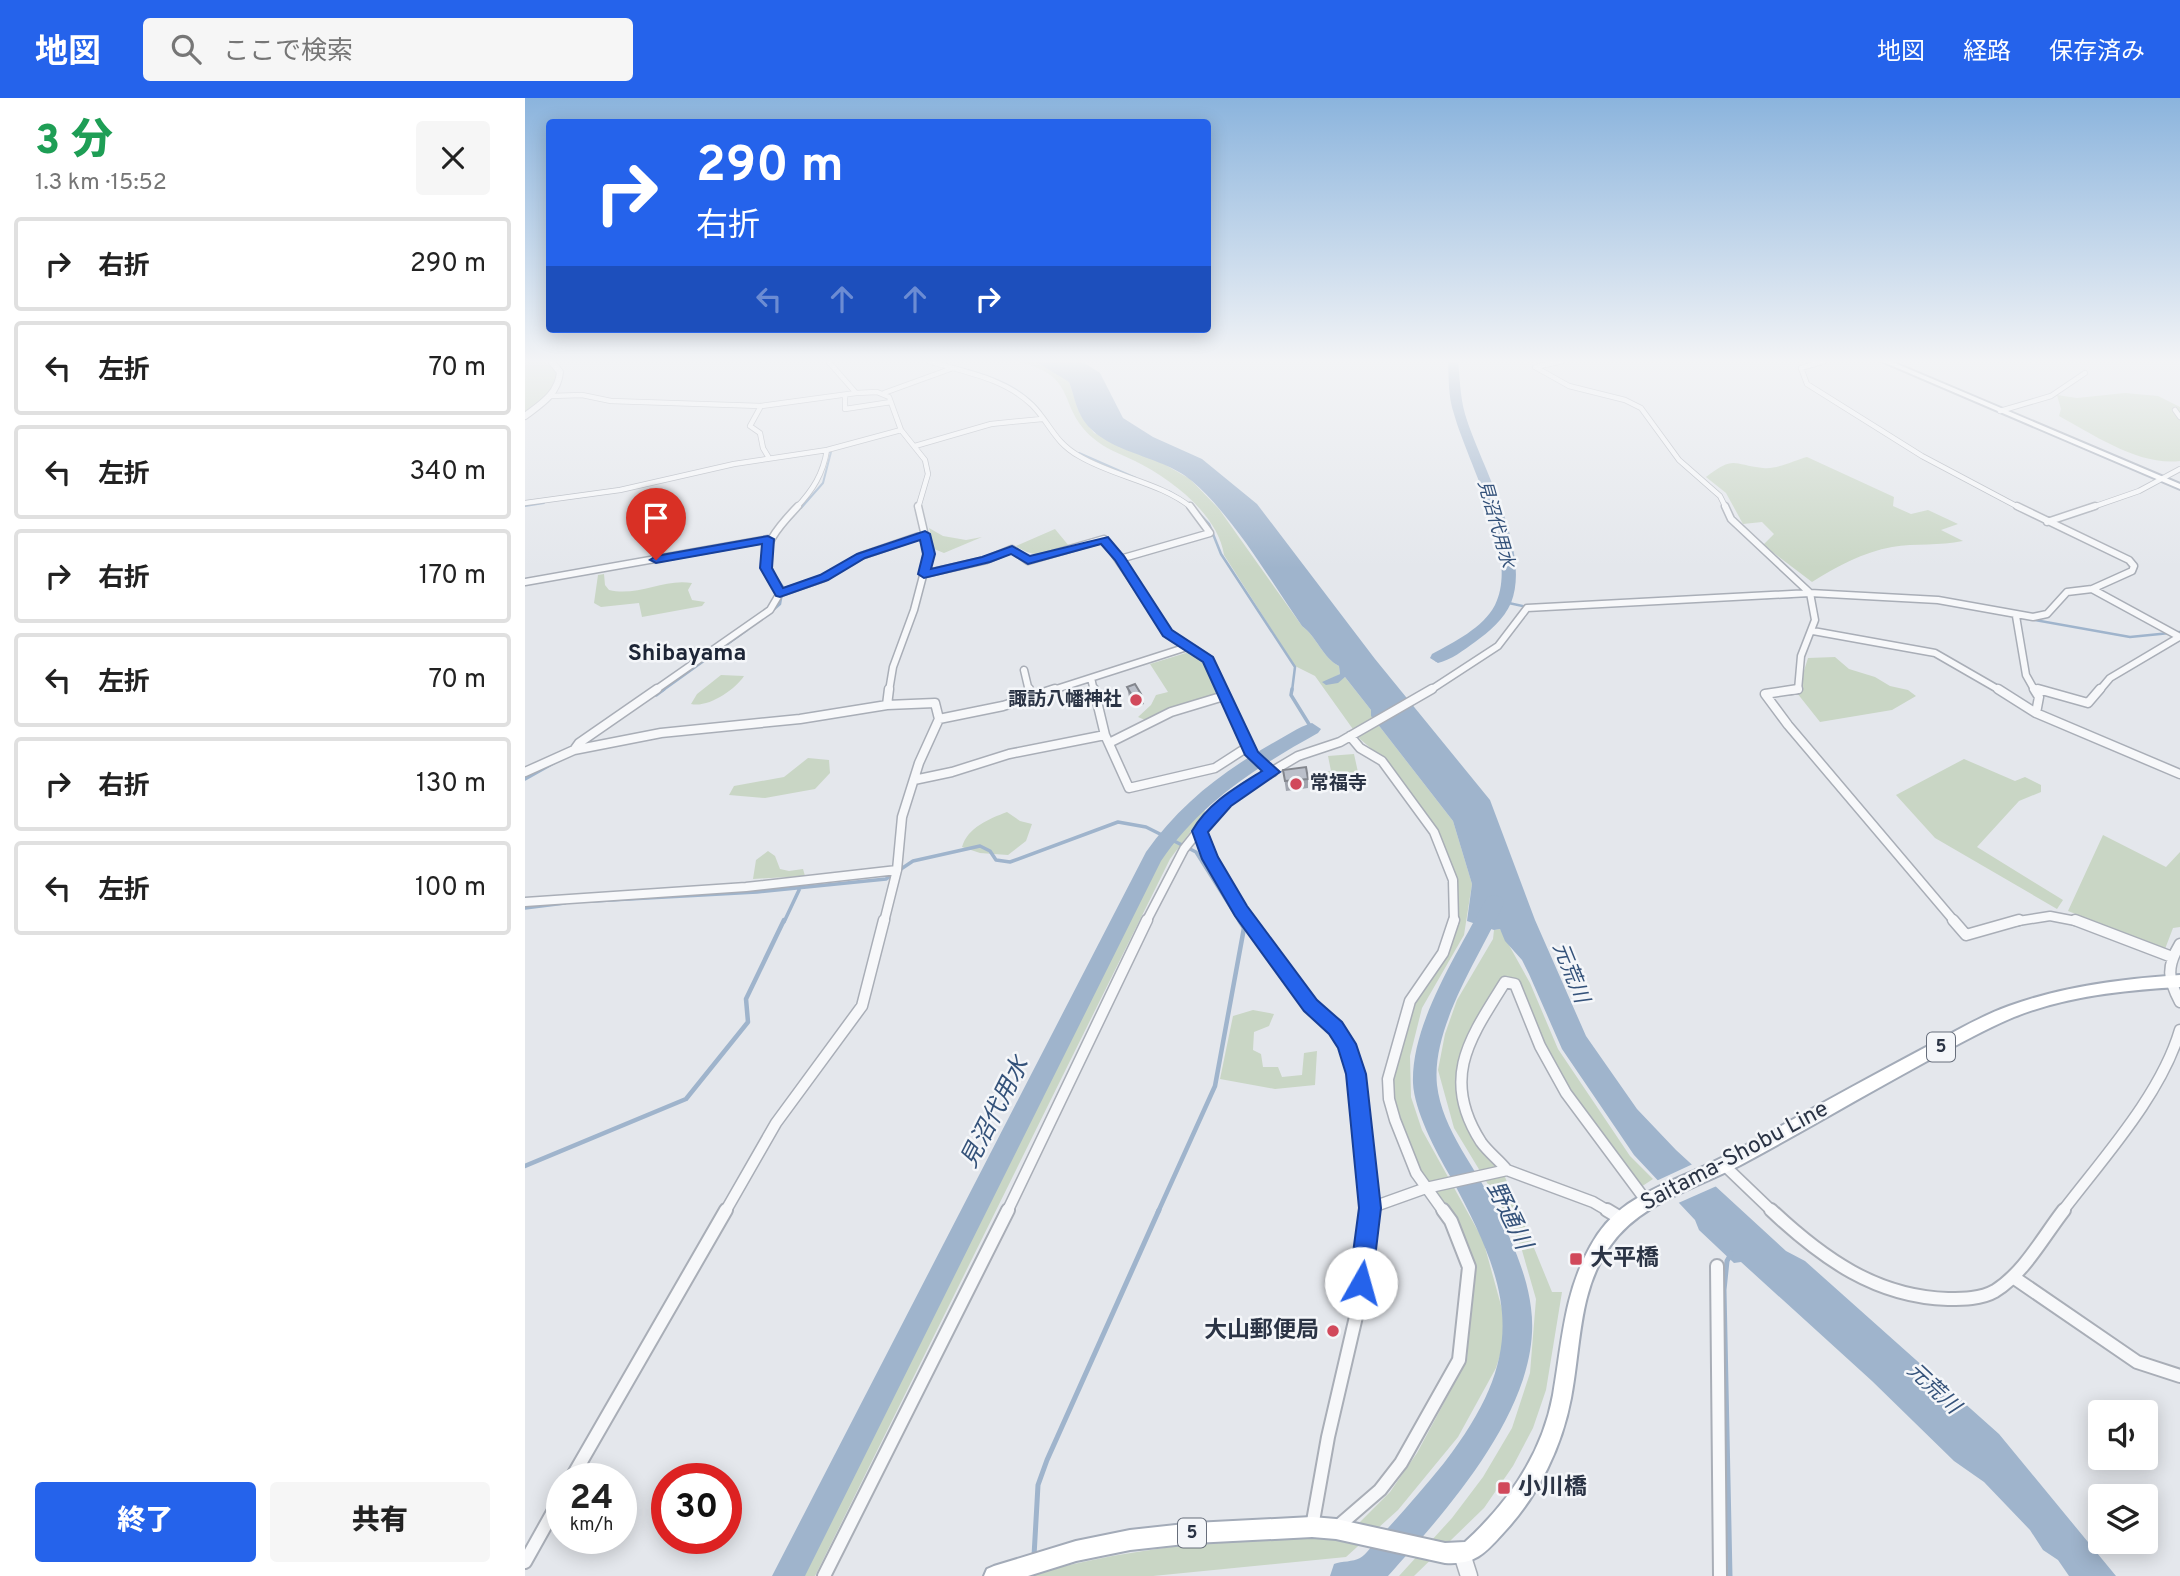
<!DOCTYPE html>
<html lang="ja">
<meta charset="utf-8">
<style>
:root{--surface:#fff;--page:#f6f6f6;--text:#222;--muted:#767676;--line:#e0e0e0;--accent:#2563eb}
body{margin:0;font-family:Overpass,"Noto Sans JP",sans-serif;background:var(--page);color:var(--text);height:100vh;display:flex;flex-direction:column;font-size:26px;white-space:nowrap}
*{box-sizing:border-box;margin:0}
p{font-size:23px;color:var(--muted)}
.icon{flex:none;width:38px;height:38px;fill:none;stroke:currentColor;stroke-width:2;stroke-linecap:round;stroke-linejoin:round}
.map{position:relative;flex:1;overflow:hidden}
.side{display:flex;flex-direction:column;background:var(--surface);width:525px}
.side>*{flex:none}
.guide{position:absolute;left:21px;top:21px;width:665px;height:214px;border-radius:7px;box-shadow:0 4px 18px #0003;background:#2563eb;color:#fff;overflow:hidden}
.tools{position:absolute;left:1563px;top:1302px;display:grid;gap:14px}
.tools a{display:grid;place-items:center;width:70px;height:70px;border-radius:7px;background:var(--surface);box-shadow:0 4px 18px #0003;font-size:35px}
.speed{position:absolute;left:21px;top:1365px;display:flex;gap:14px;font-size:35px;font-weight:700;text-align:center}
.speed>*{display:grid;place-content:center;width:91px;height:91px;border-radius:50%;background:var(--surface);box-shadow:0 4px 18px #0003;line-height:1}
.speed small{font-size:18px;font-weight:400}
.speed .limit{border:10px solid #d22;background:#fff;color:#111}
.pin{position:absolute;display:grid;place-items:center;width:60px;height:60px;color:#fff;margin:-72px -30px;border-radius:50% 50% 50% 0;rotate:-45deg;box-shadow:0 0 7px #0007}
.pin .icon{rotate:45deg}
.me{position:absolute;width:77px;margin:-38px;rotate:7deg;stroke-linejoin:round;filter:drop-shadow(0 0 5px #0008)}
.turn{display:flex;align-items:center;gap:24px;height:147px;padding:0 35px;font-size:32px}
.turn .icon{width:91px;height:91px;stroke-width:2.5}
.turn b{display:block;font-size:49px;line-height:60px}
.lanes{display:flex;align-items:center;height:66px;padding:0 35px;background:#0003;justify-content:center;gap:35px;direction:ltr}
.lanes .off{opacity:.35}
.round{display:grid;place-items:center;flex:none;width:74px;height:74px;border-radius:7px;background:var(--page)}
.headline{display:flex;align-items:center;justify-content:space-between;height:119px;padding:0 35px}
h1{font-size:42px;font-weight:800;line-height:52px;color:#1e9e55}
.primary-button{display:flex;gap:14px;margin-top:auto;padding:14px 35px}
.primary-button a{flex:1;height:80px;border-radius:7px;background:var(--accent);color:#fff;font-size:28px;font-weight:800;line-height:80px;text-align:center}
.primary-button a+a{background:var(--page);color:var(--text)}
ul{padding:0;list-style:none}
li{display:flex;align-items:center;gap:21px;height:94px;margin:0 14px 10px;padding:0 21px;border:4px solid var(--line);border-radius:7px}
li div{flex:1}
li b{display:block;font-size:26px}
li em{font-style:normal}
header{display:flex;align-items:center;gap:42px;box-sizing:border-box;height:98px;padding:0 35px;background:var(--accent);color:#fff}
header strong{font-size:33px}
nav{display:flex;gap:38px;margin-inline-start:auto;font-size:24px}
.search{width:490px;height:63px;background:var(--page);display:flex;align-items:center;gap:18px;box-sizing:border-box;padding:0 24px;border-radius:7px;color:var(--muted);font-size:26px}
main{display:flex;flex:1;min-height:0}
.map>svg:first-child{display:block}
</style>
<header>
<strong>地図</strong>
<div class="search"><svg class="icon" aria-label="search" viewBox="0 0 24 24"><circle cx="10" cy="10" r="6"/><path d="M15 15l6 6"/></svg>ここで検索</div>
<nav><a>地図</a><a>経路</a><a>保存済み</a></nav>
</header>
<main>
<section class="side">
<div class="headline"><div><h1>3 分</h1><p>1.3 km · 15:52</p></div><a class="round"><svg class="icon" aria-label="close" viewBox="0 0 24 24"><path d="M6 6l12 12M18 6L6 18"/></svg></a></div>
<ul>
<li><svg class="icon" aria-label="right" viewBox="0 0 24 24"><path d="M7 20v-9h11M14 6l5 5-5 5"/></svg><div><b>右折</b></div><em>290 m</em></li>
<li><svg class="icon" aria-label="left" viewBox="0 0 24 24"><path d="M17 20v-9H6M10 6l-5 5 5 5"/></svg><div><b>左折</b></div><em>70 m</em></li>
<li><svg class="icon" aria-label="left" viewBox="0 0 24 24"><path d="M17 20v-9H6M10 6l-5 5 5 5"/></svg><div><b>左折</b></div><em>340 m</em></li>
<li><svg class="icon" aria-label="right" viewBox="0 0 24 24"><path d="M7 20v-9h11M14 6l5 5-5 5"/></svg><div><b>右折</b></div><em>170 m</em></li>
<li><svg class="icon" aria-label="left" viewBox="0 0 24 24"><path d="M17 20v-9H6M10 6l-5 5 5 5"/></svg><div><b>左折</b></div><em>70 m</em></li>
<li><svg class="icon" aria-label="right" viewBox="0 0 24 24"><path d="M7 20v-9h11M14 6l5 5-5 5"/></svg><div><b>右折</b></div><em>130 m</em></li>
<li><svg class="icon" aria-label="left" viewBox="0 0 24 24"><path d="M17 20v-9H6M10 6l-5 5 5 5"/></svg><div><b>左折</b></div><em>100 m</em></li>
</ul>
<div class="primary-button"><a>終了</a><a>共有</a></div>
</section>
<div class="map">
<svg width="1655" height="1478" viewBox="0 0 1655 1478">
<rect width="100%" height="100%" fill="#e4e7ec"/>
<path fill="#c9d6c5" d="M0,263c17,0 29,-1 32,18l-10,17 -22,17z
M488,263h22l26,13 8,8 11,32 14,19 63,27 33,19 29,30 83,117c15,11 21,32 37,40l1,8 -17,9 16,-2 6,-4 26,33 1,6 8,11 73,94 19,63 -8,51 -42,73 -12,48 1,41 11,33 61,110 19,69 3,30 -9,29 -38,69 -60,73 -52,47 -193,19h-128c77,-21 156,-33 235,-37 28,-1 54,-4 81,2l49,-49 27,-39 50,-93 5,-99 -48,-79 -30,-75 -1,-39 21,-65 32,-48 12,-29 -1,-47 -19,-46 -63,-81 -15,-13 -45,-63 -20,-10 -71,-111c-6,-41 -54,-77 -89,-94 -14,-7 -30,-12 -42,-23 -38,-32 -12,-64 -80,-77z
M1600,295l33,3 22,11v54c-41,5 -86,-26 -121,-45l2,-7 -4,-14 20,3z
M1282,359l87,40 -1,9 18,8 17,-4 30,14 -17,6 22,11c-24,5 -47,2 -71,6 -28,5 -57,20 -80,35l-49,-37 11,-11 -12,-12 -19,2 -17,-31 -20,-16c29,-22 26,-12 57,-9 13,2 32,-8 44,-11z
M404,430l14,8 23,4 16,-3 -38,16 -10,-4z
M530,431l14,17c-23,7 -32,14 -53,0z
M79,476l1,11 4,5c29,7 55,-12 83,-7l-4,7 4,10 13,2 -3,4 -60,11 -3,-14 -38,4 -7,-4 4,-28z
M664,554l18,14 12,27 -40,14 -2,-1 -32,14 -7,-3 13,-12 5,-10 12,-3 -18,-28z
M1310,559l14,12 26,8 15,9 18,4 8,6 -24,14 -72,12 -23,-29 11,-35z
M196,577l23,1c-9,14 -36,32 -53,28l6,-10z
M829,656l7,32 -45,5 -3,-18 18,-2 -3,-15z
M283,660l21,2 1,13 -15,16 -50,9 -36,-3 5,-9 50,-9z
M1439,661l51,22 10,-4 16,8v7l-22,9 -42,46 86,53 -6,9 -122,-71 -39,-43z
M731,666l2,2 -23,13 -32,27 2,6 -35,47 -355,717h-16l367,-731c26,-33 54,-58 90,-81z
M482,714l13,9 12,3 -6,17 -18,14 -28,-2 -18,-6c6,-20 27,-28 45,-35z
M1578,737l63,32 14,-15v75l-7,1 -8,21 -97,-38z
M243,753l7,5 5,13 9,2 14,-2 2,7 -52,3 3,-19z
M975,831l30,54 28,66 72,107 23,23 -12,8 -45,-59 -46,-71 -33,-75 -15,-1c-33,57 -69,93 -27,158 8,14 22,23 30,38l47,115h10l-16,98 -13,38 -20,38 -29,42 -70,68h-15l53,-58 31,-41 29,-49 18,-55 6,-74 -15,-52 -15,-33 -52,-86 -16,-58 7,-36 12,-34 36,-61 1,-9z
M728,912l21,4 -5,12 -15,6 -1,18 8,4 2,13h15l4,10 20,-2 2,-22 13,-2 -2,34 -40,4 -55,-10 13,-63z"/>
<path fill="#9fb4cc" d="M510,263h43l8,3 14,9 23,45 30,19 49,22 55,45 118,155 115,141 45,120 51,116 51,73 39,41 110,101 19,10 194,173 117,142h-47l-11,-16 -15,-10 -13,-20 -46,-48 -30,-21 -82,-80 -131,-119 -7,1 -35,-33 -4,-10 -61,-65 -72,-106 -33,-75 -7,-14 -17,-19 -5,-12 -6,1 -27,-9 5,-37 -19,-63 -73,-94 -9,-11v-6l-26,-33 -7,6 -12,2 -4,-3 18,-8 -1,-8c-16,-8 -22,-29 -37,-40 -32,-46 -68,-109 -110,-145 -32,-28 -94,-27 -113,-69 -4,-9 -6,-20 -10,-30z"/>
<path fill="#e4e7ec" d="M1170,1065l24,22 -43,19 -22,-22z"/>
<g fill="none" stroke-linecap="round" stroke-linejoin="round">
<path stroke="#9fb4cc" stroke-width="2" d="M439,271c30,8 57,18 77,43
M554,355l57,25
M644,393l25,17
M0,408l19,-3
M276,410l22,-25 8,-31h-4"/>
<path stroke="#9fb4cc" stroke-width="2.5" d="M667,408l17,18 12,30 74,113 -3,24
M257,430l20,-22
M246,448l1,25 11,16 -3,17 -8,7
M1241,500l44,-2
M979,504l23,5
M1426,507l179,32 50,-5
M137,593l85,-61"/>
<path stroke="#9fb4cc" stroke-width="3.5" d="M767,591l-1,6 21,34
M131,597l8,-6
M0,681l32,-18
M68,803l164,-9 129,-13 27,-18 67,-15 10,5 6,9 14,2 108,-40 28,5 50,25 44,70
M0,810l40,-5
M259,824l16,-34"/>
<path stroke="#9fb4cc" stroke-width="4.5" d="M0,1068l161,-67 62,-77 -2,-23 38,-79
M633,1114l57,-126 29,-158 -5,-8"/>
<path stroke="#9fb4cc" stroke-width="5" d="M509,1458l4,-71 9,-25 112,-250
M1205,1478l-6,-286 3,-29 4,-7"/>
<path stroke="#9fb4cc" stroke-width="6" d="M930,297l37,113"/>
<path stroke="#9fb4cc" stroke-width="8" d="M913,560c30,-16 75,-43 73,-83 -2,-23 -12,-47 -20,-69"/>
<path fill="#9fb4cc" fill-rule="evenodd" d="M923,263h10c2,18 2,35 7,53 15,51 67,136 46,189 -7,16 -22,29 -36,39 -11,8 -24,18 -37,21l-8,-5 2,-4c22,-12 51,-26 63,-49 25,-50 -27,-141 -41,-191 -6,-18 -5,-34 -6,-53z
M787,625l9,6 -3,4c-61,34 -117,69 -157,128l-356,715h-33l374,-724c34,-48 77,-81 127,-109 13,-7 25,-16 39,-20z
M969,797l7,2 3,6c-23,52 -73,123 -67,182 5,45 40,84 59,124 15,30 31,65 35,99 13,96 -84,202 -143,268h-58l4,-12c8,-3 19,-2 26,-6 6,-3 13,-14 18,-19 23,-25 45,-50 66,-76 85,-110 69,-172 6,-287 -14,-24 -36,-66 -37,-93 -2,-61 47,-133 74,-186z"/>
<defs>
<path id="minor-far4" d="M303,263l28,32 21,-1 12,5 12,33 24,30 3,14 -10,34
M403,263c36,11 76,17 104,44 18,18 22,37 47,51 35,21 81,26 113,52
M1300,263l-24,7 6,16 115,72 98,52
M1010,269l34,19 56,14 16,8 38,52 41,36 6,12
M1010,269l28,-6
M359,295l69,-25
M320,297v14l46,-7
M25,298l32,-1 29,6 150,5 95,-13
M236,308l-11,20 10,7 3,15 6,10
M1650,312l5,7
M1475,313l51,-15 34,-23
M390,348l76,-22 51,-5
M0,405l95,-13 114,-26 93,-14 74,-20
M271,410c17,-18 27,-34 31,-58
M1565,410l49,-17 41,-22"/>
<path id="minor-far3" d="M1200,408l6,13 79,74 5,27 -14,36 -3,34 -8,1
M1492,408l112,54 5,6 -2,5 -40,18 88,48
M1522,424l48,-16
M595,461l90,-26 -20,-27
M399,476l62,-14 26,-11 16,12 76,-22 64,94 41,27 14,31
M0,484l243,-43
M255,495l44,-15 37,-22 64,-22
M1491,518l10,59 9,16
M1288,533l122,22 66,38
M499,572l5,21
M566,580l3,13
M1508,590l11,3
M129,593l116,-81 10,-17c-3,-7 -9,-12 -12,-19 -10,-27 13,-50 30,-68
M364,593l4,-24 21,-57 15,-57 -11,-47
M525,593l137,-44
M904,593l69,-45 29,-38 283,-15 128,7 95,17 14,-3 20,-22 25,-3
M1574,593l11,-13 69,-41"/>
<path id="minor-far2" d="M504,591l2,8
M569,591l11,46 24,53 86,-20 34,-22
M697,591l30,66 21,17
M1273,591l-33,5 23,31 167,197
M1473,591l38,24 144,61
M1509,591l5,8 -3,16
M1513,591l50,14 12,-14
M362,607l2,-16
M825,638l10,12 22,13 52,71 19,48 1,42
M584,645l62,-31 53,-16
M49,652l5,-7 78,-54
M0,674l49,-22 87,-17 139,-14 87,-14 48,-2 4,16 64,-13 52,-17
M389,682l38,-8 57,-18 96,-19
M675,733l10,28 39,63
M0,804l221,-15 151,-17
M359,824l13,-52 5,-53 17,-54 20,-44
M621,824l38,-73 27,-34 33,-27 54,-32 42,-14 92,-53
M1487,824l38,-6 31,6"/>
<path id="minor-far1" d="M722,822l63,86 25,22 11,16 10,30 14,138
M1428,822l13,15 53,-15
M1550,822l97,37
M1655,846c-14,23 -12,35 0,58
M1200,1068l48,46
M982,1072c-8,-10 -19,-18 -26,-28 -41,-64 -11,-104 24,-160l10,2 25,62 26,47 81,109
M845,1110l56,-20 81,-18 86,32 17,10
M200,1114l51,-89 86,-117 22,-86
M482,1114l140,-292
M919,1114l-28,-39 -21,-53 -6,-21 -1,-20 22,-78 33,-48 11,-33
M1537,1114c41,-54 99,-117 118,-182"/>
<path id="minor" d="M1082,1112l15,9
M1246,1112c51,48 105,87 177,89 15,0 33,0 47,-8 29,-18 48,-54 69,-81
M1192,1168l3,310
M1488,1179l124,85 43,14
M46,1381l155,-269
M787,1429l16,-90 30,-129 12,-98
M811,1430l44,-38 21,-27 58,-103 10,-93 -18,-46 -8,-11
M0,1464l37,-66
M299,1478l184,-366"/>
<path id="tertiary-far1" d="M0,318c16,-12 33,-22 35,-44l-9,-11"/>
<path id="tertiary" d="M937,1456l7,22"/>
<path id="primary" d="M1356,263h9l290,123v5z
M1655,877v12c-55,3 -114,9 -166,30 -29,12 -57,28 -85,43 -61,33 -120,68 -181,101 -46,26 -106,39 -138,85 -32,44 -29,101 -39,152 -9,48 -32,96 -65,132 -20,22 -29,35 -61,33l-109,-24 -24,-2 -118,6 -64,7 -54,11 -48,15h-44l3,-7 7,-3 82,-25 54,-11 64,-7 118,-6 24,2 109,24 20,-1c43,-39 77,-88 88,-147 9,-51 11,-102 37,-148 9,-17 22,-32 38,-43 25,-17 54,-27 81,-40 19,-9 38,-19 56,-29 54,-30 108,-60 163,-89 26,-14 53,-30 81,-40 55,-20 113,-27 171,-31z"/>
</defs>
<use href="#minor-far4" stroke="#a9aeb7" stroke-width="6"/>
<use href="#minor-far3" stroke="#a9aeb7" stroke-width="9"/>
<use href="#minor-far2" stroke="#a9aeb7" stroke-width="11"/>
<use href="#minor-far1" stroke="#a9aeb7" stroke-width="13"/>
<use href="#minor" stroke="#a9aeb7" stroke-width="16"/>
<use href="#tertiary-far1" stroke="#a9aeb7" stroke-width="8"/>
<use href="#tertiary" stroke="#a9aeb7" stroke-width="19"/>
<use href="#primary" stroke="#a3abb8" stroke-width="4"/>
<use href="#minor-far4" stroke="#f7f8fa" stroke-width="4.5"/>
<use href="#minor-far3" stroke="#f7f8fa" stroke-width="6"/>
<use href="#minor-far2" stroke="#f7f8fa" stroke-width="8"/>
<use href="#minor-far1" stroke="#f7f8fa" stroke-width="10"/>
<use href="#minor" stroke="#f7f8fa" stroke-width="12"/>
<use href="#tertiary-far1" stroke="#f7f8fa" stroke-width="6"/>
<use href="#tertiary" stroke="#f7f8fa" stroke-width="16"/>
<use href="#primary" fill="#fff" fill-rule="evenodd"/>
</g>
<path fill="#a1a5ae" d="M602,589l14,7 3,10 -9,2 -6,-9z
M758,672l25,9v9l-22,3z"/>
<path fill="#83868d" d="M616,596l3,10 -9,2 -2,-9z"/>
<path fill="#bbc0ca" stroke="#83868d" stroke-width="2" d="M610,586l6,10 -8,3 -6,-10z
M781,669l2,12 -23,2 -2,-11z"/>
<linearGradient id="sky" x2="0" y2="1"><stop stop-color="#8bb4dd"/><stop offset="0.56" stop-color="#f3f4f6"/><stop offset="1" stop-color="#f3f4f6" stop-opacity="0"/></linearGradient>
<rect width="1655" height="470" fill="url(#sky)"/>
<path fill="#2563eb" stroke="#184099" stroke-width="2" d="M400,433l5,3 5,20 -4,15 51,-12 30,-11 18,10 78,-19 16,19 48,74 41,27 45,95 22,20 -49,34 -23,26 10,25 29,49 70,94 25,22 14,22 10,30 15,134 -9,75 -3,8 -8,3 -8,-3 -4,-8 10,-75 -13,-134 -8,-26 -9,-14 -25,-23 -69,-95 -33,-57 -10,-28c16,-28 43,-43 70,-60l-17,-16 -42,-93 -40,-26 -48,-76 -14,-16 -73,20 -17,-10 -21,8 -66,16 -6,-4 5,-20 -3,-14 -55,18 -37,22 -48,17 -4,-1 -16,-28 2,-24 -106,19 -6,-3 6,-4 112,-20 6,3 -2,29 11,20 37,-13 37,-21z"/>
<g fill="#d1495b" stroke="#f4f6f9" stroke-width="2.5">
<circle cx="611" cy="602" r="7"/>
<circle cx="771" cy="686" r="7"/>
<rect x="1044" y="1154" width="14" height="14" rx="3.5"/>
<circle cx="808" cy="1233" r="7"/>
<rect x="972" y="1383" width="14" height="14" rx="3.5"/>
</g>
<g text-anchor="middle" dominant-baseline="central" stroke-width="5" stroke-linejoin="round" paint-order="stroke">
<g font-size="18" font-style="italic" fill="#34527a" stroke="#f4f6f9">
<text transform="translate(970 426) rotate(74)">見沼代用水</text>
</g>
<g fill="#f4f6f9" stroke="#676e7b" stroke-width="2">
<rect x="1402" y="934.5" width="28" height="29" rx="5"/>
<rect x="653" y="1420.5" width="28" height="29" rx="5"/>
</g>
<g font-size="18" font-weight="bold" fill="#2b3445">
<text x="1416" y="949">5</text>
<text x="667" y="1435">5</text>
</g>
<g font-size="19" font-weight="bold" fill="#2b3445" stroke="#f4f6f9" text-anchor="end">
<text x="597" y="602">諏訪八幡神社</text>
<text x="785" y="686" text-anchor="start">常福寺</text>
</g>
<g font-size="21" font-style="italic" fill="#34527a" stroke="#f4f6f9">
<text transform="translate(1045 875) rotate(68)">元荒川</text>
<text transform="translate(1408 1291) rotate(43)">元荒川</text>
</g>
<g font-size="23" font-weight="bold" fill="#1d2536" stroke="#f4f6f9">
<text x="162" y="556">Shibayama</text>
</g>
<g font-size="23" fill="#2b3445" stroke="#f4f6f9">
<text transform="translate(1210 1059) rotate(-28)">Saitama-Shobu Line</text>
</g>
<g font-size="23" font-weight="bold" fill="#2b3445" stroke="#f4f6f9" text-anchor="start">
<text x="1065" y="1161">大平橋</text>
<text x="794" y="1233" text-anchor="end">大山郵便局</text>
<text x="993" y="1390">小川橋</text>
</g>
<g font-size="24" font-style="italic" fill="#34527a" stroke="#f4f6f9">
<text transform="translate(471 1015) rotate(-63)">見沼代用水</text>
<text transform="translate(983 1118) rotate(64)">野通川</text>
</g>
</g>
</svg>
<div class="tools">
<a><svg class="icon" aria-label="sound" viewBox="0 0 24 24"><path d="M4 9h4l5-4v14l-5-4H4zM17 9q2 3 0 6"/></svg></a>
<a><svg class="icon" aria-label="layers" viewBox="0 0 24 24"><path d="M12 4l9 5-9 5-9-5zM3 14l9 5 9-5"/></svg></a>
</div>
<div class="speed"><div>24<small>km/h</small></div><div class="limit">30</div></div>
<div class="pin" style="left:131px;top:462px;background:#d93025"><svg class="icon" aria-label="arrive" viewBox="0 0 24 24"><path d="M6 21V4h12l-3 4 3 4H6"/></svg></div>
<svg class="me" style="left:836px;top:1185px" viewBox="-20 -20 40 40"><circle r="19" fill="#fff"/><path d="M0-13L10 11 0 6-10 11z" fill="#2563eb"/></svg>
<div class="guide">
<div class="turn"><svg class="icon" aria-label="right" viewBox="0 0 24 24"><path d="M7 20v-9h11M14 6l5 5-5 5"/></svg><div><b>290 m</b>右折</div></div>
<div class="lanes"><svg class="icon off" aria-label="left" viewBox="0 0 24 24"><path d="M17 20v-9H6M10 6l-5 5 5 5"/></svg><svg class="icon off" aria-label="ahead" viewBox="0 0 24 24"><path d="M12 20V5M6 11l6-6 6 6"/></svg><svg class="icon off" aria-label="ahead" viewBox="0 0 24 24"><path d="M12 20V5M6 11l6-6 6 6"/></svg><svg class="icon" aria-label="right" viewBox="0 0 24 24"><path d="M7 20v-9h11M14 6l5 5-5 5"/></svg></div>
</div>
</div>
</main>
